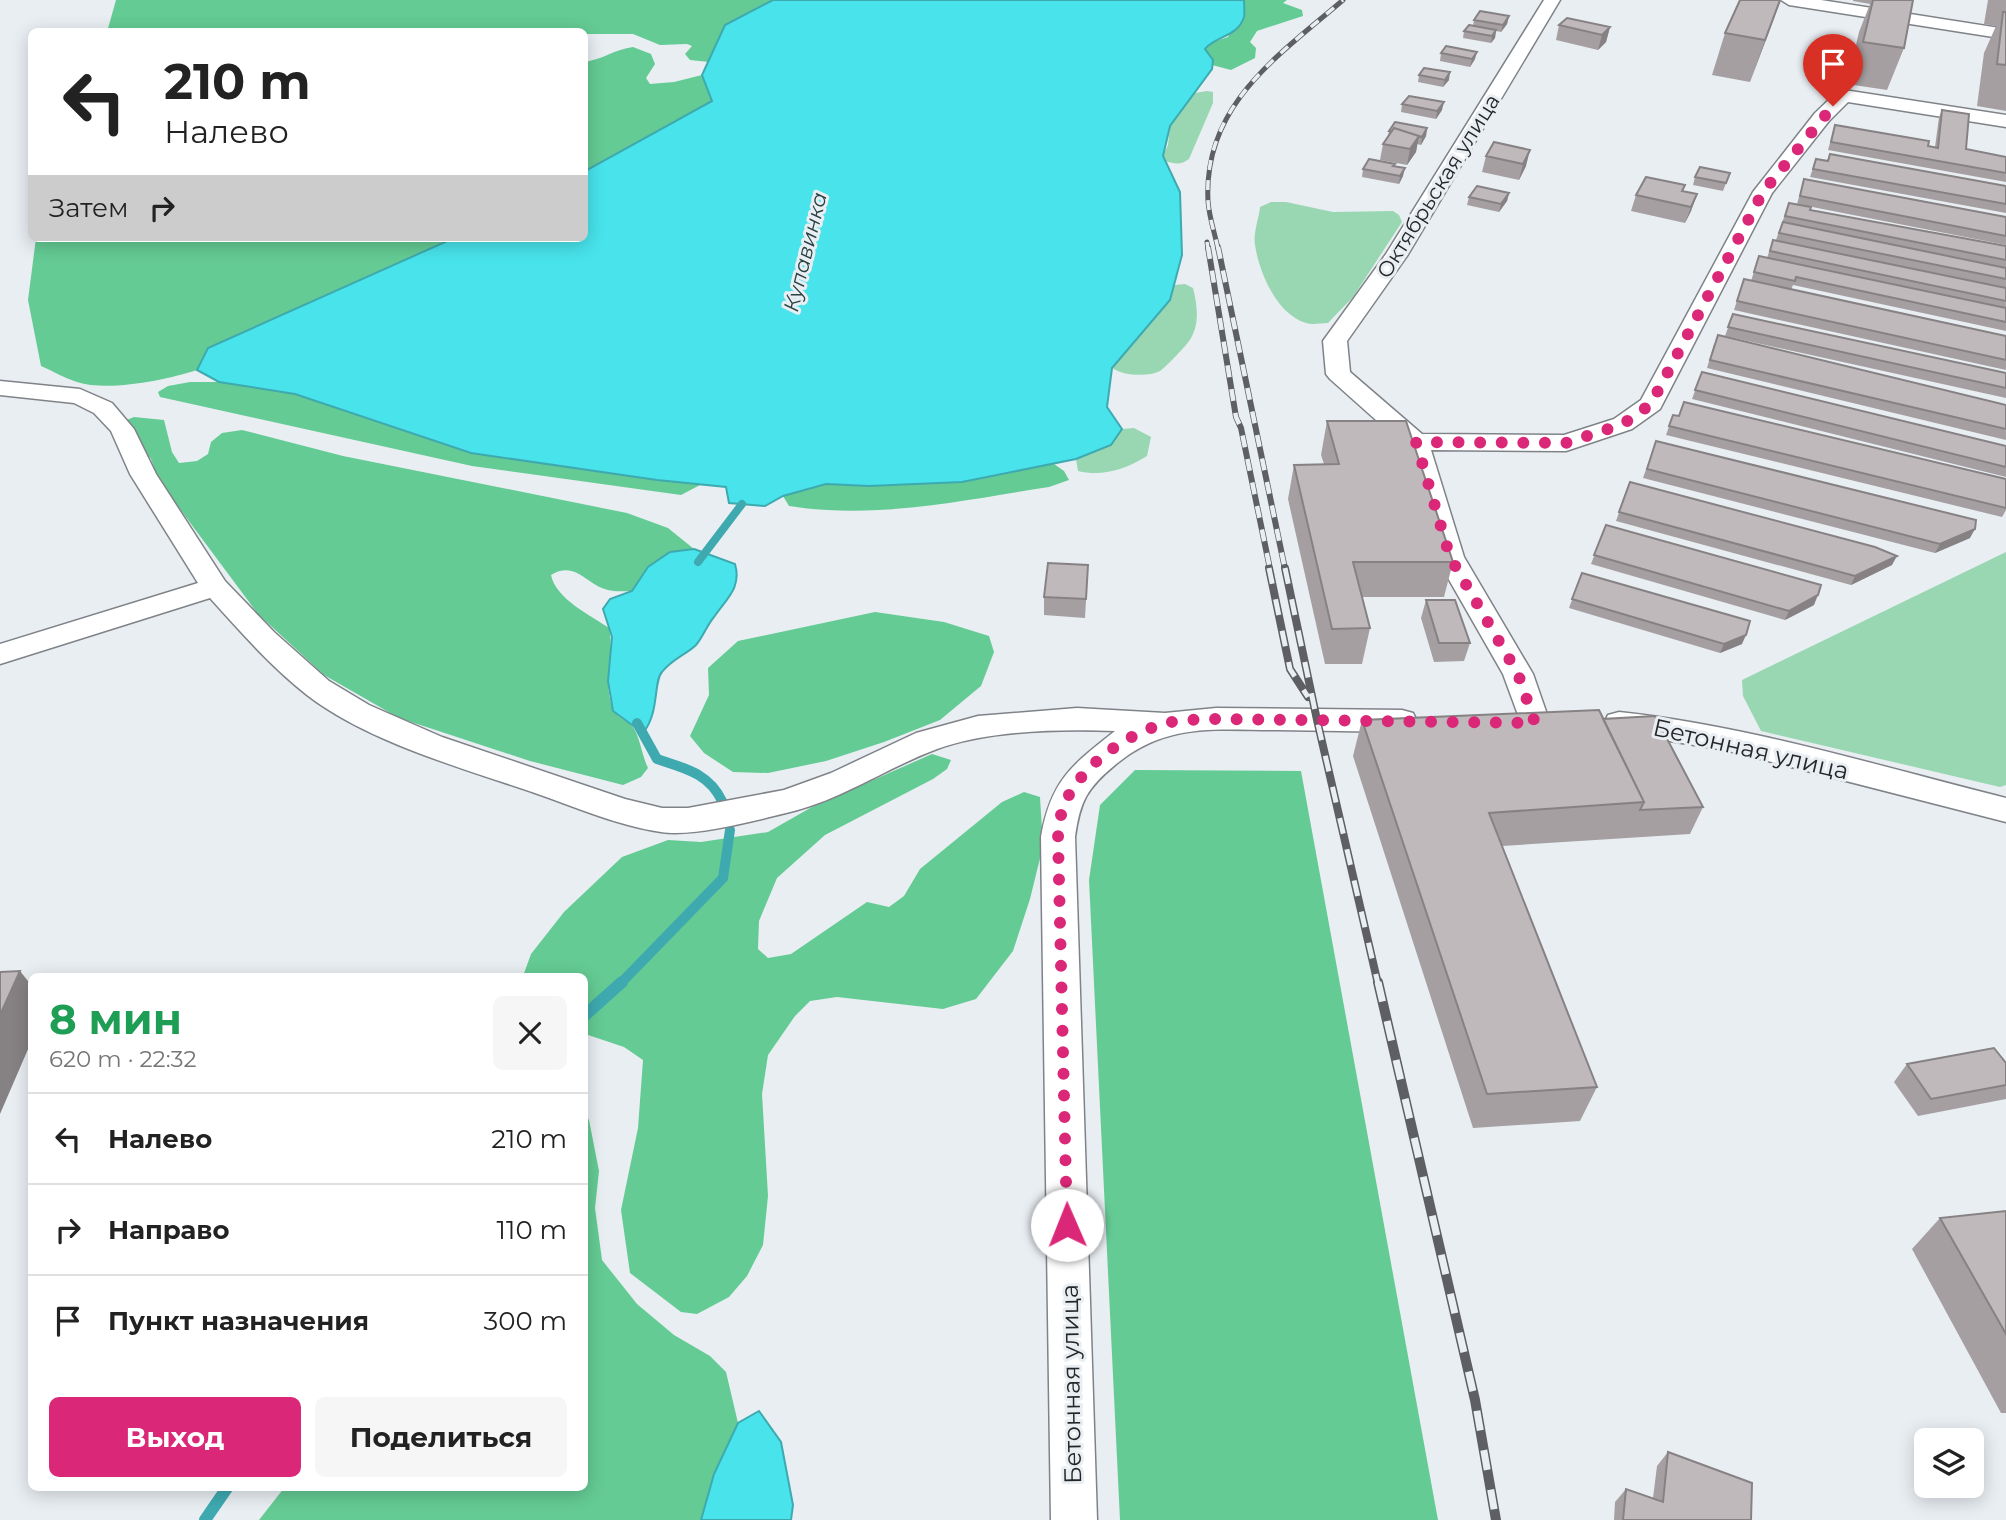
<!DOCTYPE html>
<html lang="ru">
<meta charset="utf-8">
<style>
:root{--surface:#fff;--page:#f6f6f6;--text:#222;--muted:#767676;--line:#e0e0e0;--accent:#db2777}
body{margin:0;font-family:Montserrat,sans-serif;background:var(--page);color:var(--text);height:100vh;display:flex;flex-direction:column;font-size:26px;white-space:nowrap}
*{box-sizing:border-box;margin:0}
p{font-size:23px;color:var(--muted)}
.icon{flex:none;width:38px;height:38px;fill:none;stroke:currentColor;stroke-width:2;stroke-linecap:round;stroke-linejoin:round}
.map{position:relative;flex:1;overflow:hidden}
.drawer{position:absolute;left:28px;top:973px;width:560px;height:518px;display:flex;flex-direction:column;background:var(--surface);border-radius:10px;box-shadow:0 4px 18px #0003}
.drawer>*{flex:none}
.banner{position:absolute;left:28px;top:28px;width:560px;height:214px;border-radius:10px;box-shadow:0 4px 18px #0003;background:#fff;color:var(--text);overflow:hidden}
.buttons{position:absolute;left:1914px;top:1428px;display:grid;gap:14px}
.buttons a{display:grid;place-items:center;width:70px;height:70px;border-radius:10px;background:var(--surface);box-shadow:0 4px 18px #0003;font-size:35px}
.pin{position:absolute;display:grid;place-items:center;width:60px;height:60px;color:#fff;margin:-72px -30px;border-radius:50% 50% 50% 0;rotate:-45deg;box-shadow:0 0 7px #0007}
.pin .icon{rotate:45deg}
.me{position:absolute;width:77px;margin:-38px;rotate:359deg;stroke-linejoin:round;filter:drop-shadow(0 0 5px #0008)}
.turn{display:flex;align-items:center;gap:24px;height:147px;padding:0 21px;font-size:32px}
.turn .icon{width:91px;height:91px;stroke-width:2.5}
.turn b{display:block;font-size:49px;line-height:60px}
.then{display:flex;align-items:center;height:66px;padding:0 21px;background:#0003;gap:14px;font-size:26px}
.round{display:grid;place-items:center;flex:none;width:74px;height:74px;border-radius:10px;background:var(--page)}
.headline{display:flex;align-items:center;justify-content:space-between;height:119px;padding:0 21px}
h1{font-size:42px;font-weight:700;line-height:52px;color:#1e9e55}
.primary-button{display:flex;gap:14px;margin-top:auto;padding:14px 21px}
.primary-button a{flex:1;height:80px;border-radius:10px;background:var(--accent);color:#fff;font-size:28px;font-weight:700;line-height:80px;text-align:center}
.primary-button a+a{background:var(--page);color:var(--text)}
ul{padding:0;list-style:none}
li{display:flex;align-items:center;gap:21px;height:91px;padding:0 21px;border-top:2px solid var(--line)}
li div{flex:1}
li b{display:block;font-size:26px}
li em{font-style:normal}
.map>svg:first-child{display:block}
</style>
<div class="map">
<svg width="2006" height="1520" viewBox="0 0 2006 1520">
<rect width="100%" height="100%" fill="#e9eef3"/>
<path fill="#99d7b2" d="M1207,91l6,1v11l-24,56c-8,6 -14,5 -24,2l-2,-5 5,-11 2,-19 25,-33z
M1271,202h15l47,10 60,-1 6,4 3,7 -49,75 -25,26c-7,0 -15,2 -22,0 -29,-8 -47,-51 -51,-78 -2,-12 4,-27 5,-38z
M1185,284l8,4c4,16 7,35 -2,50 -3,6 -25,29 -31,33 -12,6 -36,5 -48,-3l58,-68 4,-15z
M1134,428l17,9 -4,19c-20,13 -45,21 -69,15l-2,-12 35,-14 11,-16z
M2006,552v233l-6,2 -239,-56 -18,-35 -1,-16z"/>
<path fill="#64cb94" d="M116,0h657l-48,25 -16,37 -19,-2 -5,-6 7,-8 -5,-2 -27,1 -27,-11h-48l-1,-2h-477z
M1244,0h43l-4,3 19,7 1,6 -46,15 -7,11 6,6 -1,10 -24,12 -19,-5v-5l-8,-11 5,-6 19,-6z
M633,47l18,7 4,10 -9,14 4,6 24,-2 28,-7 10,26 -127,70 -1,-109c18,-2 31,-13 49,-15z
M36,238h418l-246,110 -11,22c-31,10 -89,22 -120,12 -13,-4 -24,-11 -36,-16l-13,-66z
M190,382h29l76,12 176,59 231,31 -21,11 -209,-29 -312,-69 -2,-5 10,-6z
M134,417l30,3 8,32 7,11 18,-2 11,-7 3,-12 11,-9 20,-3 101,26 284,57 41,15 26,21c-34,4 -43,14 -62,42 -7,0 -17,1 -24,-1 -22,-5 -32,-30 -57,-15 5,24 39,40 58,53 6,26 -7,56 4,81 3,8 15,12 20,18 7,10 9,29 15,41l-7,9 -18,8 -93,-24 -131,-43 -75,-43 -66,-61 -99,-133 -8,-22 -29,-37z
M1054,464l10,7 5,9 -20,7c-85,13 -174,33 -260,19l-6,-10 43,-12 43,2 93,-4z
M875,612l69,10 45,14 5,16 -13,34 -41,34 -56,22 -58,19 -58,12 -35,-1 -29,-19 -14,-17 19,-41 -1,-27 30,-27z
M932,754l19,6 -4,9 -14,10 -108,56 -48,43 -18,43 -1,28 10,9 23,-4 76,-52 22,5 15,-11 16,-27 82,-67 22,-10 16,5 3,49 -13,53 -17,52 -37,48 -33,10 -106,-12 -27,4 -15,15 -27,39 -6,39 6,102 -5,49 -16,31 -18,21 -32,17 -16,-2 -51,-39 -9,-63 17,-82 5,-68 -19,-13 -39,-13 -1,-58h-61l8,-22 33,-42 58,-55 46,-17 33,2 67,-10 44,-25z
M1135,770l166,1 137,749h-318l-31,-640 11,-75z
M585,1114l4,6 10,51 -4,37 7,52 35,44 37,31 36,21 16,16 12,51 -24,51 -13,46h-442l25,-32h300z"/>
<path fill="#48e3eb" stroke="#3eaab0" stroke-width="2" d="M773,0h471c0,4 1,13 0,17 -6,20 -29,19 -39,32l8,11 -1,9 -42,57 -7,30 17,36 2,63 -12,45 -58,68 -5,39 15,22 -11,16 -35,14 -114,23 -93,4 -43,-2 -43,12 -18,10 -36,-3 -3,-16 -69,-7 -186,-27 -176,-59 -76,-12 -22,-12 11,-22 246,-110h130l1,-67 127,-70 -10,-26 23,-50z
M694,549l41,15c7,24 -9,35 -21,53 -7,8 -11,20 -18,28 -9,9 -24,14 -34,27 -9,10 -2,40 -19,61l-30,-22 -5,-30 4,-44 -9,-28 7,-10 22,-8 16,-24 22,-15z
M759,1411l22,31 12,63 -2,15h-90l13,-46 24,-51z"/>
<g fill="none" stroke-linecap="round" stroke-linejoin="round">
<path stroke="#3eaab0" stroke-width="8" d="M698,562l44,-58"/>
<path stroke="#3eaab0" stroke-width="10" d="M637,723l20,36c27,9 52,14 65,42
M620,984l103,-106 7,-48"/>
<path stroke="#3eaab0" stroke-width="12" d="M584,1016l38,-34
M205,1520l22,-32"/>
<defs>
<path id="street" d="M1544,0h16l-153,256 -60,85 3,31 72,62 142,1 50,-16 27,-19 112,-208 62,-79 22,-21 7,-2 162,25v12l-158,-25 -19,19 -57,72 -112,216 -28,20 -66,22 -135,-1 33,107 69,117 17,49 -4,8 -11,3 -11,-3 -21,-57 -67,-117 -32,-112 -74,-66 -4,-5 -3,-33 63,-87z
M1781,0h40l185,29v10l-217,-34z
M0,381l80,8 32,14 22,26 22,45 69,107 49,51 55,49 40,24 73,32 183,62 37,9h26l96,-18 47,-17 85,-40 62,-17 99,-8 88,5 51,-5 186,2 11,3 4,8 -4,8 -11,3c-41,-1 -83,-1 -124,-2 -64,0 -111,-8 -163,35 -28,23 -35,36 -40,72l22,683h-46l-10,-683c10,-57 31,-72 74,-106 -55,-2 -126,-1 -178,18 -51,19 -97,52 -151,64 -33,8 -92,24 -125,19 -43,-6 -85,-25 -126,-39 -73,-25 -167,-51 -228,-98 -36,-28 -67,-64 -97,-97l-210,66v-20l198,-61 -68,-109 -19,-43 -17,-18 -20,-10 -74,-8z
M1619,712c131,14 259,54 387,86v24l-281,-72 -117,-19 -4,-8 4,-8z"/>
</defs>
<use href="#street" stroke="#7f8388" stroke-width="3"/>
<use href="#street" fill="#fff" fill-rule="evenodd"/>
<defs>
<path id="rail-far3" d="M1207,242l1,7
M1218,249c-3,-15 -9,-32 -10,-48 -5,-96 70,-145 135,-201"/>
<path id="rail-far2" d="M1208,247l28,170 5,11 29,141
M1218,247l67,322"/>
<path id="rail-far1" d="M1269,568l21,101 18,28
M1285,568l32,152 61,264"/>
<path id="rail" d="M1378,982l97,418 21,120"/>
</defs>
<use href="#rail-far3" stroke="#5d5f62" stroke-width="5"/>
<use href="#rail-far2" stroke="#5d5f62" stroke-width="6"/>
<use href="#rail-far1" stroke="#5d5f62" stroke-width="8"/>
<use href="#rail" stroke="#5d5f62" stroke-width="10"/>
<use href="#rail-far3" stroke="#e9eef3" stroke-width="3.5" stroke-dasharray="10" stroke-linecap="butt"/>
<use href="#rail-far2" stroke="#e9eef3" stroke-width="4.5" stroke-dasharray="12" stroke-linecap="butt"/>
<use href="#rail-far1" stroke="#e9eef3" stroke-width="5" stroke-dasharray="16" stroke-linecap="butt"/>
<use href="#rail" stroke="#e9eef3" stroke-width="7" stroke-dasharray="20" stroke-linecap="butt"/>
</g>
<path fill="#a59fa1" d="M1740,0h41l-31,82 -38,-7 13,-42z
M1853,0h60l-9,48 -17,42 -40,-6 12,-52 11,-28 -17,-3z
M1988,0h18v111l-29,-5 7,-53 12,-27 -12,-2z
M1509,16l-2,8 -6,8 -5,-1 -1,7 -4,5 -28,-5 1,-7 9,-5 1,-6z
M1559,25l51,2 -4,15 -8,8 -42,-10z
M1441,53l34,6 -5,8 -30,-6z
M1419,75l30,5 -6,7 -25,-5z
M1402,104l40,6 -6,9 -35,-7z
M1942,110l24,39 40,8v25l-178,-32 7,-25 100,22 4,-30z
M1427,128l-1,8 -5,9 -4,-1 -1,8 -9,13 -27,-5 3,-16 5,-8 1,-5z
M1494,142l32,24 -7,14 -37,-8 4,-16z
M1830,154l176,32v27l-196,-36 6,-18 11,2z
M1394,166l9,10 -4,8 -37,-7 1,-8z
M1730,173l-7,18 -30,-6 2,-8z
M1804,179l202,38v28l-209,-41z
M1685,185l-2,6 14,3 -6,17 -6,12 -54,-12 5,-16z
M1509,193l-2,8 -8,11 -32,-7 2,-8z
M1789,203l21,7 196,36v85l-213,-46 -2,5 215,46v34l-272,-60 10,-31 7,2 8,-25 8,2 6,-18h3z
M1733,314l273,59v25l-281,-62z
M1714,344l292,61v35l-299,-72z
M1702,372l304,74v31l-314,-78z
M1673,415l333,64v31l-4,7 -336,-82z
M1327,421l126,141 -9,35h-82l8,31 -8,36h-37l-37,-165 6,-34 30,-1 -3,-9z
M1656,441l314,97 -35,15 -292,-75z
M1630,482l262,83 -41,20 -235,-64z
M1606,525l208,80 -29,15 -194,-56z
M1088,565l-3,53 -41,-3v-18z
M1582,573l160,71 -22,9 -151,-45z
M1426,600l44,43 -6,18 -30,1 -13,-44z
M1603,719l100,88 -13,27 -188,12 95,241 -17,34 -107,7 -120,-372 9,-36z
M2006,1063v36l-88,17 -24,-34 13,-18z
M2006,1211v202h-5l-89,-164 28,-31z
M1668,1452l83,68h-137l1,-18 11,-13 27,9 4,-32z"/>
<path fill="#868283" d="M1780,0l-6,18 -24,64 15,-42z
M1509,16l-2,8 -6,8 2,-7z
M1610,27l-4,15 -8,8 4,-15z
M1496,30l-1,8 -4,5 1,-7z
M1477,52l-2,7 -5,8 2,-8z
M1450,72l-1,8 -6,7 2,-7z
M1444,102l-2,8 -6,9 1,-8z
M1427,128l-1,8 -5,9 1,-8z
M1419,136l-3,16 -9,13 3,-16z
M1530,150l-4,16 -7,14 4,-16z
M1405,168l-2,8 -4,8 1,-8z
M1509,193l-2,8 -8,11 2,-8z
M1697,194l-6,17 -6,12 6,-16z
M1975,529l-5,9 -35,15 5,-9z
M1897,556l-5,9 -41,20 4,-9z
M1818,595l-4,10 -29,15 4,-9z
M1746,635l-4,9 -22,9 4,-9z
M20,971l12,15v54l-32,74v-99z"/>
<path fill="#c0b9bb" stroke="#868283" stroke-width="2" d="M1740,0h40l-15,40 -40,-7z
M1873,0h40l-9,48 -41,-6z
M1480,11l29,5 -6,9 -29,-5z
M2003,12h3v53l-9,-1z
M1567,18l43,9 -8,8 -43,-10z
M1469,25l27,5 -4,6 -28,-5z
M1446,46l31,6 -5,7 -31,-6z
M1424,68l26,4 -5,8 -26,-5z
M1409,96l35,6 -7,9 -35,-7z
M1942,110l27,4 -3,35 40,8v16l-175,-31 4,-17 94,16 -1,5 10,2z
M1395,122l32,6 -5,9 -28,-9 -2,3h-3z
M1394,128l25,8 -9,13 -27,-5z
M1494,142l36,8 -7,14 -37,-8z
M1830,154l176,32v18l-193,-35 3,-10 12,2z
M1369,159l26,5 -2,2 12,2 -5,8 -37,-7z
M1700,167l30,6 -4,10 -31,-6z
M1646,177l39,8 -3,6 15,3 -6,13 -55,-12z
M1804,179l202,38v19l-206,-40z
M1477,186l32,7 -8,11 -32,-7z
M1789,203l22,4 -1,3 196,36v14l-221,-44z
M1783,222l223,46v11l-227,-46z
M1773,240l233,48v13l-236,-50z
M1759,256l247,52v14l-210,-45 -1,4 -41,-9z
M1744,279l262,57v24l-269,-59z
M1733,314l273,59v15l-278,-61z
M1718,335l288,70v24l-296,-69z
M1702,372l304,74v21l-311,-77z
M1684,402l322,77v29l-337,-82 4,-11 6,1z
M1327,421h79l47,141h-100l17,66 -38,1 -38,-164 45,-1z
M1656,441l320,79 -1,9 -35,15 -293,-75z
M1630,482l245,65 22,9 -42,20 -236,-64z
M1606,525l215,60 -3,10 -29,16 -195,-56z
M1048,563l40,2 -2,34 -42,-2z
M1582,573l168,48 -4,14 -22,9 -152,-45z
M1426,600h29l15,43h-31z
M1599,710l45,92 -155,11 108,274 -110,7 -125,-374z
M1655,716l48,91 -63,3 4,-8 -41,-83z
M20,971l-20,44v-43z
M1994,1048l12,15v22l-75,14 -24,-35z
M2006,1211v123l-66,-116z
M1668,1452l84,31 -1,37h-128l3,-31 37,13z"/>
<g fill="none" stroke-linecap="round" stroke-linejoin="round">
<path stroke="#db2777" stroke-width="12" stroke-dasharray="0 21.6" d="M1067,1225l-9,-388c1,-10 2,-22 6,-32 17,-40 62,-71 103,-82 15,-4 33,-3 49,-4l319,4 -17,-49 -68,-117 -34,-115 150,1 57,-19 28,-20 112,-212 70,-86"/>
</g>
<g text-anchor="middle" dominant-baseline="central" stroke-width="6" stroke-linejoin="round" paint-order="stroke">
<g font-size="21" fill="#252628" stroke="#e9eef3">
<text transform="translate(1438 186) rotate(-58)">Октябрьская улица</text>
</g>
<g font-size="21" font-style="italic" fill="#284142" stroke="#e9eef3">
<text transform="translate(805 252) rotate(-76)">Купавинка</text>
</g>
<g font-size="24" fill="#252628" stroke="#e9eef3">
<text transform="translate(1751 749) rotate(13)">Бетонная улица</text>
<text transform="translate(1071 1384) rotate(-91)">Бетонная улица</text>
</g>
</g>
</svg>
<div class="buttons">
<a><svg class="icon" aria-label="layers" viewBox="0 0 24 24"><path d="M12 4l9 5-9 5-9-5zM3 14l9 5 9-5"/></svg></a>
</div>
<div class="pin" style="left:1833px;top:106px;background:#d93025"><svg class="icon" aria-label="arrive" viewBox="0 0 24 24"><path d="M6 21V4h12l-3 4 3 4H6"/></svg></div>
<svg class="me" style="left:1067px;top:1225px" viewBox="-20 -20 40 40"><circle r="19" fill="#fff"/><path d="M0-13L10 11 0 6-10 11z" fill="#db2777"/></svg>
<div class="banner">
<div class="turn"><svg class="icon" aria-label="left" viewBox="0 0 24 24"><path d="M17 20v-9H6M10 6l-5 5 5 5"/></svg><div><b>210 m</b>Налево</div></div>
<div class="then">Затем<svg class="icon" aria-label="right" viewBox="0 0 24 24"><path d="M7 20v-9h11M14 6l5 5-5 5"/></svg></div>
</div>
<section class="drawer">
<div class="headline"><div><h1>8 мин</h1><p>620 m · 22:32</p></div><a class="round"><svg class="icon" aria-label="close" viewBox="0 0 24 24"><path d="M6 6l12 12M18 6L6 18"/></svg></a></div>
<ul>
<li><svg class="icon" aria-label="left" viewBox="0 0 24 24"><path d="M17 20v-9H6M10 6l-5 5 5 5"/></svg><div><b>Налево</b></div><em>210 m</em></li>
<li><svg class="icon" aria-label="right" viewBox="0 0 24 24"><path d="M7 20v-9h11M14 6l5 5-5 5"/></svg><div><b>Направо</b></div><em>110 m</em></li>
<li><svg class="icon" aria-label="arrive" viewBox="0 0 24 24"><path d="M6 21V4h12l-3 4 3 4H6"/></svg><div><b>Пункт назначения</b></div><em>300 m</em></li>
</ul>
<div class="primary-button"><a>Выход</a><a>Поделиться</a></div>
</section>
</div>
